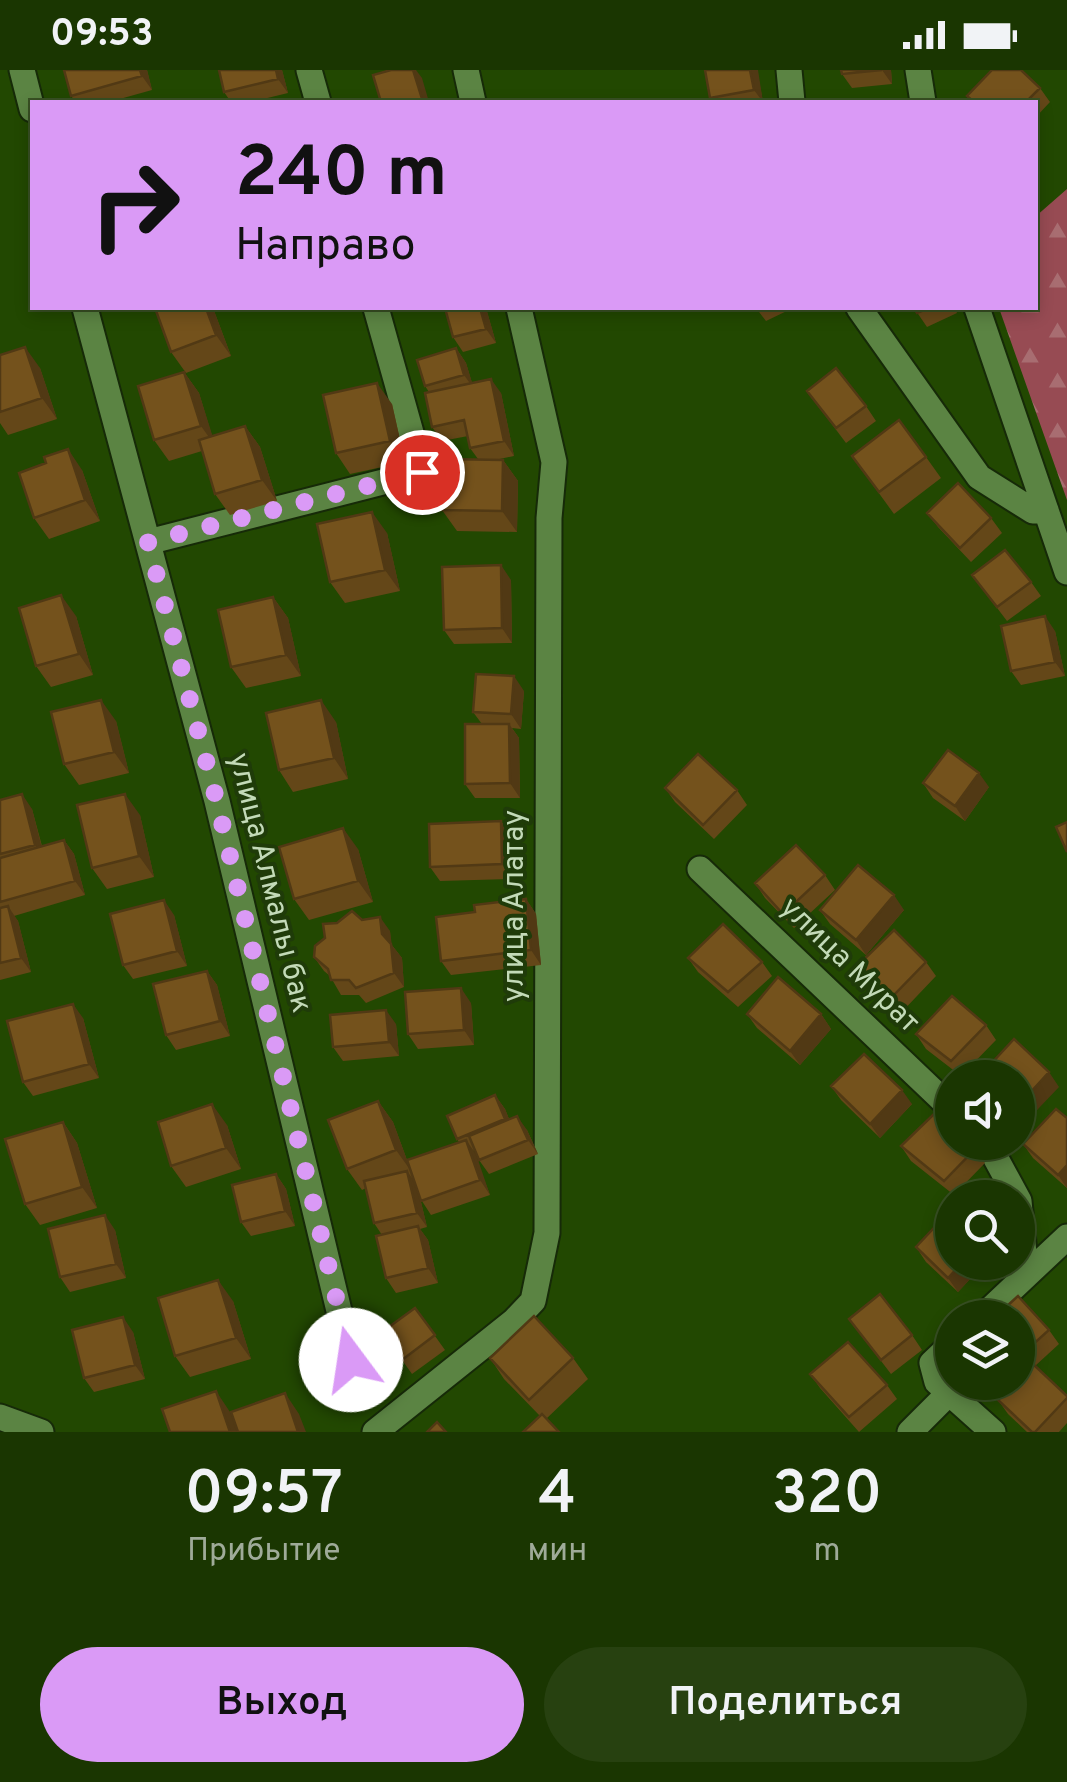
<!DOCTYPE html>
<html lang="ru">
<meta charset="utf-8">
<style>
:root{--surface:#1a3601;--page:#274110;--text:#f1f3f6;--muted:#9fab99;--line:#385023;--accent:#da9af6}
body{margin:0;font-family:Overpass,sans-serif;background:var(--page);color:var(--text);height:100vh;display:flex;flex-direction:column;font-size:38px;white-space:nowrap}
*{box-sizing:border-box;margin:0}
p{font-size:32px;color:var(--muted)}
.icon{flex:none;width:55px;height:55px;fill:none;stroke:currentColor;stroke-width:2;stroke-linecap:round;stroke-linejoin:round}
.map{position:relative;height:1362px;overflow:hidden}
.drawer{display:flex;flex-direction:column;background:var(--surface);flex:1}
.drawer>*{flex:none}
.banner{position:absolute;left:30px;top:30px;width:1008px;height:210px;border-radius:0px;box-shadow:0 5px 15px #0003,0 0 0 2px var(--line);background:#da9af6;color:#111;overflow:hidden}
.buttons{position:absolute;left:935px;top:990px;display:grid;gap:20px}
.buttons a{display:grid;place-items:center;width:100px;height:100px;border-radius:50%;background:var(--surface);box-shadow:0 5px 15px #0003,0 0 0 2px var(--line);font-size:50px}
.pin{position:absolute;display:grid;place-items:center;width:85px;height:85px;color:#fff;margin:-42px;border:5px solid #fff;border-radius:50%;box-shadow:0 2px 10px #0007}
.me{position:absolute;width:110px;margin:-55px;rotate:346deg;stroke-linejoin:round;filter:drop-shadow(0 0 8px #0008)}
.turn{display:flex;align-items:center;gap:35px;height:210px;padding:0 40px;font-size:45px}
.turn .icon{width:130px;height:130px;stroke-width:2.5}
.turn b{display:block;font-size:70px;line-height:85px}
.eta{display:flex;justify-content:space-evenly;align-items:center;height:170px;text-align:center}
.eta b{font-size:60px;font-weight:600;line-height:70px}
.button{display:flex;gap:20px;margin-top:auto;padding:20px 40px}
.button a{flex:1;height:115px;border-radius:60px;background:var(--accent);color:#111;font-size:40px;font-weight:600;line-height:115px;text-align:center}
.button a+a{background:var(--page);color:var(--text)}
.status{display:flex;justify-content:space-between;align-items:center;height:70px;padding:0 50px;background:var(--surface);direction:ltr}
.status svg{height:28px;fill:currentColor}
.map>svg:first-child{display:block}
</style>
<div class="status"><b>09:53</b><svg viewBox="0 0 49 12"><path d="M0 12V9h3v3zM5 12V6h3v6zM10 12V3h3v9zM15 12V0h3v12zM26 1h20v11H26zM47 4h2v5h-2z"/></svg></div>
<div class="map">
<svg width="1067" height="1362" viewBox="0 0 1067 1362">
<defs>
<pattern id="forest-firs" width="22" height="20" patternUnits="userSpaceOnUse" patternTransform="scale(2.5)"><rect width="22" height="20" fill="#974b53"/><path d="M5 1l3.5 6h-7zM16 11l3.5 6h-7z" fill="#a86d71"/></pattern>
</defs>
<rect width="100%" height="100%" fill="#224801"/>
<path fill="url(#forest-firs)" d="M1067,119v311l-68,-192h36v-91z"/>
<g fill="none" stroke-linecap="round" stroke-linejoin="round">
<defs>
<path id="minor" d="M22,0l10,39
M309,0l9,32
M466,0l7,32
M789,0l3,32
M918,0l5,32
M85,238l132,493 134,560
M859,238l120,169 54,34 13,-1
M977,238l90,264
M148,472l274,-70 -46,-164
M700,799l252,240
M987,1072l32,59 7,74
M981,1248l86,-81
M952,1274l-20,19 5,19 56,50
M0,1347l41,15
M375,1362l139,-111 19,-20 14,-68 2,-715 5,-56 -35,-154
M910,1362l39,-39"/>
</defs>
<use href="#minor" stroke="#162a08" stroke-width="29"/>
<use href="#minor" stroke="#5b8443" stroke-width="25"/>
</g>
<path fill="#644718" d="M147,0l5,20 -43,12h-33l-5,-6z
M219,0h63l6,23 -37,9h-20l-7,-10z
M757,0l6,32h-50l-3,-4z
M841,0h50l1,14 -40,4 -10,-14z
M1040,18l10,14 -15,16v-16h-63l-5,-6z
M155,238h58l18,48 -45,17 -15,-21z
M445,238h41l10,35 -33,9 -10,-15z
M756,238h37l-27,13z
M914,238h41l2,5 -30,14z
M456,278l10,15 6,20 29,10 13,63 -19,4h8l15,21 -1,51 -60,-1 -15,-21 36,-51 -8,-11 -2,-12 -26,5 -10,-14 -3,-35 -4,-6z
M0,285l40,13 17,51 -49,16 -8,-12z
M184,302l15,21 13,43 33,-10 15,21 17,54 -47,14 -15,-21 -13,-43 -33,10 -15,-21z
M807,321l59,15 10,15 -30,22z
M392,334l13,58 -55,12 -14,-21z
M852,386l74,1 15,21 -47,36z
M82,400l18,51 -51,18 -15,-21z
M927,443l64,5 11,15 -31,29 -33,-35z
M387,463l13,58 -55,12 -15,-21z
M972,505l59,7 10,14 -34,25z
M511,510l1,63 -58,1 -10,-14z
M273,527l15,21 13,58 -55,12 -15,-21z
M76,546l17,59 -42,12 -15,-21z
M1055,561l10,45 -44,9 -10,-14z
M524,621l-3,38 -9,-1 7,10 1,60h-45l-10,-14 17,-60 -9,-12z
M116,651l13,52 -50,12 -15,-21z
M336,652l12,57 -55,13 -14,-22z
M923,713l66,4 -24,34 -32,-23z
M665,718l72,2 10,15 -33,34 -39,-37z
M0,730l32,9 10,37 22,-6 10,14 11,41 -71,21 4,5 13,51 -31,8z
M140,745l14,62 -47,12 -15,-21z
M501,751l10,15 1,43 -72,2 -10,-14z
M358,779l15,53 -64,18 -15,-21z
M825,805l10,15 -41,38 -29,-30 -10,-15z
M526,829l10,15 5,51 -90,10 -10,-14 34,-49z
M820,840h84l-38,45 -36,-31z
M174,845l13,51 -54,13 -10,-14z
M362,850l28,11 1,13 11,14 2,29 -38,16 -7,-8h-18l-11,-19 -6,-5 -10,-14z
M688,888l74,4 10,14 -34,31 -40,-35z
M926,892l10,14 -38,40 -35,-31 -10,-15z
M207,901l10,14 13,51 -54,14 -10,-15z
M471,933l3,42 -56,4 -10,-15z
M747,944h74l10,15 -31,36 -43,-37z
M83,948l16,60 -66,18 -10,-14z
M396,954l3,32 -56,5 -10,-14z
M986,955l10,15 -35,36 -35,-27 -10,-15z
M831,1016l81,18 -32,34 -39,-38z
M495,1025l10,14 4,10 18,11 11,24 -49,20 -10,-14 -4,-10 -2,1 17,44 -59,20 -11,-17 7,29 -7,2 8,11 10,43 -42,10 -10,-15 -4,-43 -8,-12 -8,-35 -4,2 -15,-21 31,-68 15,21 14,38 52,-18 -2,-3z
M1067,1048v70l-34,-30 -10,-14z
M63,1052l14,21 20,65 -57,17 -15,-21z
M227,1055l14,44 -55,18 -15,-21z
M901,1076l74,3 10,14 -31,32 -43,-34z
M276,1104l10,15 9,37 -44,10 -10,-14z
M115,1160l11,48 -56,14 -10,-15z
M916,1177l36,15h34l-28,30 -32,-30z
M233,1231l18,58 -61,18 -15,-21z
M415,1238l30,42 -33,24 -30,-42z
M1018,1248l31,12 10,14 -24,22 32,32v25l-8,9h-32l-19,-18 -10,-14 28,-30 -8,-9z
M849,1249l63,16 10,15 -31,24z
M133,1262l12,47 -51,13 -10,-14z
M490,1288h83l15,21 -42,40 -6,-3 -36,-37z
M810,1304l77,11 10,14 -38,33 -39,-44z"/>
<path fill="#513914" d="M140,0h7l5,20 -10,-14z
M276,0h6l6,23 -10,-14z
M413,0h3l6,8 7,24h-6z
M750,0h8l5,32 -9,-12z
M882,0h9l1,14z
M206,238h7l18,48 -15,-21z
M480,238h6l10,35 -10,-14z
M25,277l15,21 17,51 -15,-21z
M456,278l10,15 8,26 -10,-14z
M184,302l15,21 17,54 -15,-21z
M491,309l10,14 13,63 -10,-15z
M377,313l15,21 13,58 -15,-21z
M245,356l15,21 17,54 -15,-21z
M68,379l14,21 18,51 -15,-21z
M503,390l15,21 -1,51 -15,-21z
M372,442l15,21 13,58 -15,-21z
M501,495l10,15 1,63 -10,-15z
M61,525l15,21 17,59 -14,-21z
M273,527l15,21 13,58 -15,-21z
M1045,546l10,15 10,45 -10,-14z
M514,606l10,15 -3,38 -10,-15z
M101,630l15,21 13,52 -15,-21z
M321,630l15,22 12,57 -14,-21z
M509,654l10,14 1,60 -10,-15z
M979,703l10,14 -24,34 -10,-15z
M22,724l10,15 13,51 -10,-15z
M125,724l15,21 14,62 -15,-21z
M501,751l10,15 1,43 -10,-15z
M343,758l15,21 15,53 -15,-21z
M64,770l10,14 11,41 -10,-14z
M894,825l10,15 -38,45 -10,-15z
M526,829l10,15 5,51 -10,-15z
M164,830l10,15 13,51 -10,-15z
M8,836l10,15 13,51 -10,-14z
M380,847l10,14 2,15 -1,-2 11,14 2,29 -10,-14 -12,-39z
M207,901l10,14 13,51 -10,-15z
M461,918l10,15 3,42 -10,-15z
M73,934l10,14 16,60 -10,-14z
M386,940l10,14 3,32 -10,-14z
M821,944l10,15 -31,36 -10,-14z
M1049,1002l10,15 -40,42 -1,-2v-21z
M902,1020l10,14 -32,34 -10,-14z
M495,1025l10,14 10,24 -10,-14z
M378,1031l15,21 18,49 -15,-21z
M212,1034l15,21 14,44 -15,-21z
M517,1046l10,14 11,24 -10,-14z
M63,1052l14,21 20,65 -15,-21z
M466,1070l10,14 14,41 -10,-15z
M1067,1095v23l-9,-13z
M407,1101l10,14 10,42 -10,-14z
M276,1104l10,15 9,37 -10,-15z
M105,1145l10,15 11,48 -10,-14z
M418,1156l10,14 10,43 -10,-15z
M963,1192h23l-28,30 -10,-14z
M218,1210l15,21 18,58 -15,-21z
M123,1247l10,15 12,47 -10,-14z
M216,1321l14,21 8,20h-8z
M285,1323l14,21 7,18h-8z"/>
<path fill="#74521c" stroke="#513914" stroke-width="2.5" d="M64,0h76l2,6 -71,20z
M219,0h57l2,9 -54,13z
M391,0h22l10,32h-42l-8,-27z
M705,0h45l4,20 -44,8z
M841,0h41l-40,4z
M992,0h29l19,18 -14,14h-52l-7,-6z
M155,238h51l10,27 -45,17z
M445,238h35l6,21 -33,8z
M914,238h15l-12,5z
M25,277l17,51 -42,14v-57z
M456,278l8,27 -39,11 -8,-26z
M836,298l30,38 -30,22 -29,-37z
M184,302l17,54 -47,14 -16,-54z
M491,309l13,62 -34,7 -6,-28 -32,7 -7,-34z
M377,313l13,58 -54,12 -13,-58z
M899,350l27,37 -47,35 -27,-36z
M245,356l17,54 -47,14 -16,-54z
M68,379l17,51 -51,18 -15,-45 27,-10 -2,-6z
M443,389l60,1 -1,51 -60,-1z
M958,413l33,35 -31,30 -33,-35z
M372,442l13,58 -55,12 -13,-58z
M1005,480l26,32 -34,25 -25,-32z
M501,495l1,63 -58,2 -2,-63z
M61,525l18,59 -43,12 -17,-58z
M273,527l13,58 -55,12 -13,-57z
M1045,546l10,46 -44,9 -10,-45z
M476,604l38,2 -3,38 -38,-2z
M101,630l13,52 -50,12 -13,-52z
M321,630l13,58 -55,12 -13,-57z
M465,654h44l1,59 -45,1z
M948,680l31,23 -24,33 -32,-23z
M698,684l39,36 -34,35 -38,-37z
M22,724l13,51 -35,9v-54z
M125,724l14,62 -47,12 -15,-63z
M501,751l1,43 -72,3 -1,-43z
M1067,752v30l-11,-25z
M343,758l15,53 -64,18 -15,-52z
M64,770l11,41 -75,21v-44z
M796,775l29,30 -42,39 -28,-31z
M858,795l36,30 -38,45 -36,-30z
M526,829l5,51 -90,11 -5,-44 39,-5 -1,-7z
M164,830l13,51 -54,14 -13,-51z
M8,836l13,52 -21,5v-55z
M352,841l10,9 18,-3 2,17 9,10 3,29 -38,15 -7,-8h-18l-3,-11 -14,-12 1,-11 10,-8 -2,-14 14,-1z
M723,854l39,38 -34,30 -40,-34z
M894,860l32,32 -38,39 -35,-31z
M207,901l13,50 -54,14 -13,-51z
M778,907l43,37 -31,37 -43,-37z
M461,918l3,42 -56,4 -3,-42z
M952,926l34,29 -35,36 -35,-27z
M73,934l16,60 -66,18 -16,-61z
M386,940l3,32 -56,5 -3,-32z
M1014,969l35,33 -31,34v-28h-40z
M864,984l38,36 -32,34 -39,-38z
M495,1025l10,24 -48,20 -10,-23z
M378,1031l18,49 -49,19 -19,-49z
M212,1034l14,44 -55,18 -13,-44z
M1056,1039l11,9v47l-9,10 -35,-31z
M934,1044l18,16v12h15l8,7 -31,32 -43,-35z
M517,1046l11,24 -49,20 -10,-24z
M63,1052l19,65 -57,17 -20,-65z
M466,1070l14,40 -59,21 -14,-41z
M407,1101l10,42 -43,10 -10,-42z
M276,1104l9,37 -44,11 -9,-37z
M105,1145l11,49 -56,13 -12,-48z
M946,1145l6,7v40h11l-15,16 -32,-31z
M418,1156l10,42 -42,10 -10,-42z
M218,1210l18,58 -61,18 -17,-58z
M880,1224l32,41 -31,25 -32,-41z
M1018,1226l31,34 -31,28v-40h-24z
M415,1238l20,27 -33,25 -20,-28z
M534,1246l39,42 -44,42 -39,-42z
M123,1247l12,48 -51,13 -12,-48z
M848,1272l39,43 -38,32 -39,-43z
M1033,1294l34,32v2l-32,34h-3l-34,-32 17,-18h3v-2z
M216,1321l14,41h-60l-8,-23z
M285,1323l13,39h-60l-7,-20z
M542,1344l17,18h-36z
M437,1352l9,10h-19z"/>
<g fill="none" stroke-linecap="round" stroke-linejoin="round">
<path stroke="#da9af6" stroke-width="18" stroke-dasharray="0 32.4" d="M351,1290l-134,-558 -69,-260 274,-70"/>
</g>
<g text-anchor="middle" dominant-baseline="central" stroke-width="8" stroke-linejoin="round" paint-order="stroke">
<g font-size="30" fill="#c3dab8" stroke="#1f3b09">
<text transform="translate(269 813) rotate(76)">улица Алмалы бак</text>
<text transform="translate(515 836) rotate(-90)">улица Алатау</text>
<text transform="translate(849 896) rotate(44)">улица Мурат</text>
</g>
</g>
</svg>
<div class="buttons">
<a><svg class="icon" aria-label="sound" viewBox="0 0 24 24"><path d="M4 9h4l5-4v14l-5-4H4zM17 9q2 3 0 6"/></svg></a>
<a><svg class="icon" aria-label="search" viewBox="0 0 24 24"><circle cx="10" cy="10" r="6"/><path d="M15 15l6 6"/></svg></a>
<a><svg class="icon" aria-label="layers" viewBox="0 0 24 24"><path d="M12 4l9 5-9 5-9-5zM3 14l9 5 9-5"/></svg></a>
</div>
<div class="pin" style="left:422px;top:402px;background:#d93025"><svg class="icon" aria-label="arrive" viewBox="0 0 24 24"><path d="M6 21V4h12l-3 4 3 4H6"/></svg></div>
<svg class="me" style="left:351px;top:1290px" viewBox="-20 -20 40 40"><circle r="19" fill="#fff"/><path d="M0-13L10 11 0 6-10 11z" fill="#da9af6"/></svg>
<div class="banner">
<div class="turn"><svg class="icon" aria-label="right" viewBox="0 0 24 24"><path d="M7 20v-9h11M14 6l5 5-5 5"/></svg><div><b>240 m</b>Направо</div></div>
</div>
</div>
<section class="drawer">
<div class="eta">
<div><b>09:57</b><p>Прибытие</p></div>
<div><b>4</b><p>мин</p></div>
<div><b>320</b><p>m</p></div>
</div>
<div class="button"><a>Выход</a><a>Поделиться</a></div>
</section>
